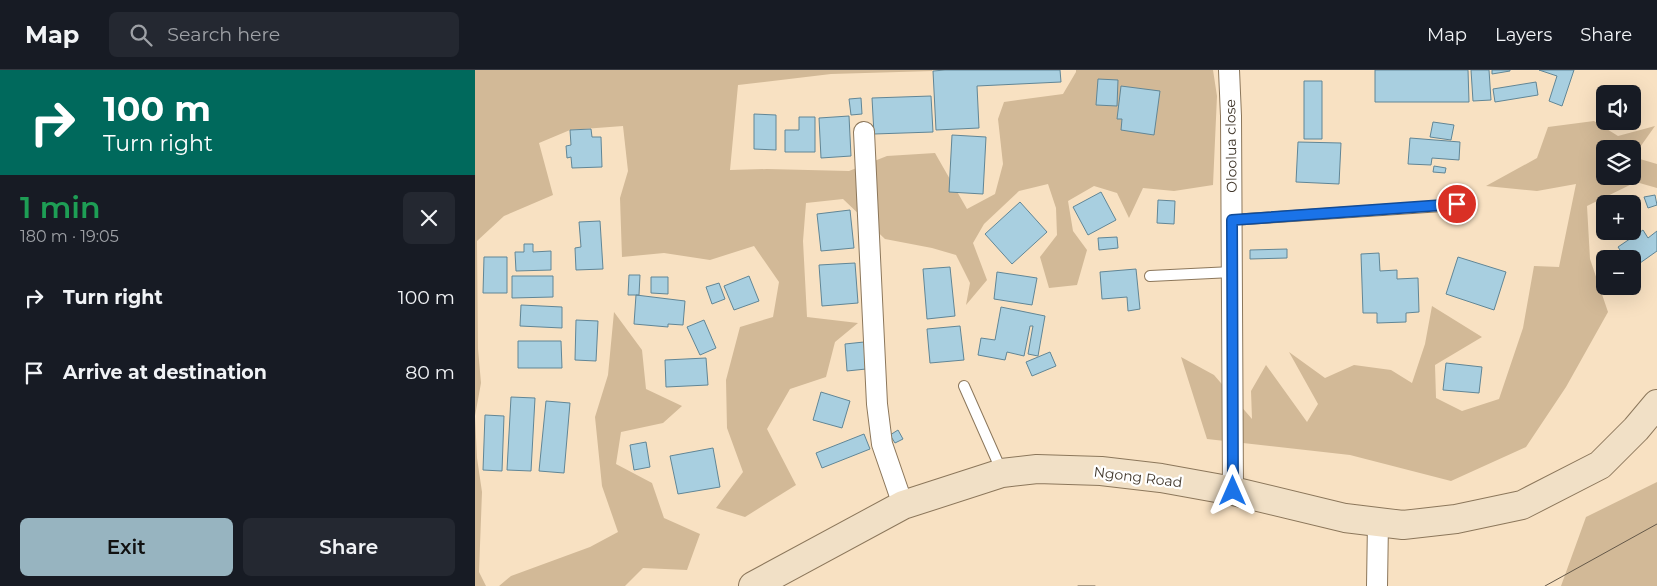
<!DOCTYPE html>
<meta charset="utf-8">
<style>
:root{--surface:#171b24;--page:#242831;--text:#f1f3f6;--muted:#9ea1a6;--line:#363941;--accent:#97b4c0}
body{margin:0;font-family:Montserrat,sans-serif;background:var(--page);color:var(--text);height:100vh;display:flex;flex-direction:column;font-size:19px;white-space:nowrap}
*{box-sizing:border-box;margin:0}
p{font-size:16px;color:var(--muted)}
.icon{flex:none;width:28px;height:28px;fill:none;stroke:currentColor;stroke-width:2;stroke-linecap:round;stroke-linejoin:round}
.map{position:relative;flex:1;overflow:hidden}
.details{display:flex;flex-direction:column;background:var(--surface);width:475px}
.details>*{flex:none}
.banner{background:#00695c;color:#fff;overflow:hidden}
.fabs{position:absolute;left:1121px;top:15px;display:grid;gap:10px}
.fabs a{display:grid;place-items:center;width:45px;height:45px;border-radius:8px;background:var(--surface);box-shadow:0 5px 20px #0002;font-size:25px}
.pin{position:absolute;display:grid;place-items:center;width:42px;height:42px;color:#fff;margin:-21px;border:2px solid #fff;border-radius:50%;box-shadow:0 1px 5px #0007}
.me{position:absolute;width:55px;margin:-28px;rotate:0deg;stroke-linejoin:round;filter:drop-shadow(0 0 4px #0008)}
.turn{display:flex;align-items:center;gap:18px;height:105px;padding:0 20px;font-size:22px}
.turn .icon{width:65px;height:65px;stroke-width:2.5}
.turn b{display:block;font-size:35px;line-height:42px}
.round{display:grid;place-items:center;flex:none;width:52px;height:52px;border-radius:8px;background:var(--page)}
.summary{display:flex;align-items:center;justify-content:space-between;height:85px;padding:0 20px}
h1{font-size:30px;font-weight:600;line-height:38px;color:#1e9e55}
.button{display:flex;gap:10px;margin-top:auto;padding:10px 20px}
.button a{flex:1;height:58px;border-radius:8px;background:var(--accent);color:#111;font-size:20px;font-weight:600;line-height:58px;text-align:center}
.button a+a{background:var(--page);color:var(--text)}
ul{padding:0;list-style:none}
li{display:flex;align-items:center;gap:15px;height:75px;padding:0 20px}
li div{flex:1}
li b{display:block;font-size:19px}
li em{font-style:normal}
header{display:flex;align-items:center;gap:30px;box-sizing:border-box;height:70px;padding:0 25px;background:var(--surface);border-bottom:1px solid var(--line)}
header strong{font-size:24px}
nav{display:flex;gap:28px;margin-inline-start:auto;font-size:18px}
.search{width:350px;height:45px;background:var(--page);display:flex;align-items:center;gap:12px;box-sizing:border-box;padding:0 18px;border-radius:8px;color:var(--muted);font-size:19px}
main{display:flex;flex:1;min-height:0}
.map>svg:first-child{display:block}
</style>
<header>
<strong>Map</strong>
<div class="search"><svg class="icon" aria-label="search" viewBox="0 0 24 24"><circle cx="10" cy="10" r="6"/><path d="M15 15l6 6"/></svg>Search here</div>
<nav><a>Map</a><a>Layers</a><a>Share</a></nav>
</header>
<main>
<section class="details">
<div class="banner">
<div class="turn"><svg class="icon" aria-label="right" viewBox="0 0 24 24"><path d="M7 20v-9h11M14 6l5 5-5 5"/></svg><div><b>100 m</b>Turn right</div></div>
</div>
<div class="summary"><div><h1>1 min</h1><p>180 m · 19:05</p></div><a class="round"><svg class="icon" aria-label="close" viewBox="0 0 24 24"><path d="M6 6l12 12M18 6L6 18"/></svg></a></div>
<ul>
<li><svg class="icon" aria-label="right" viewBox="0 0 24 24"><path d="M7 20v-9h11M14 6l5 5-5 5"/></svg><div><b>Turn right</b></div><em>100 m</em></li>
<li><svg class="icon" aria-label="arrive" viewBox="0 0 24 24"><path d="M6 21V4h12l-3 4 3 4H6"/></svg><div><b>Arrive at destination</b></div><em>80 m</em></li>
</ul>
<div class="button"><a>Exit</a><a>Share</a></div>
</section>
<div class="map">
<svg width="1182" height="516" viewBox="0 0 1182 516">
<rect width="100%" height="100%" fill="#f8e1c2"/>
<path fill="#d2b997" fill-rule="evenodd" d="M0,0h457l1,1 -102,3 -93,11 -8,85 37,-1 82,2 38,-15 48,-3 32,56 28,-15 8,-30 -5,-45 6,-17 59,-8 13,-22v-2h137l4,26 -4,89 -39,6 -31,-3 -14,30 -12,-25 -23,-7 -26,15 5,30 14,19 -10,35 -28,3 -9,-31 17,-22 -1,-27 -8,-24 -29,7 -35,33 -11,19 14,37 -21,25 4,-22 -14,-28 -24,-7 -47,-9 -42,-40 -37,4 -3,38 4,76 51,6 -23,19 -9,35 -36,12 -23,40 29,56 -51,32 -29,-9 27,-36 -16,-44 -1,-48 14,-53 33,-10 6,-35 -25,-36 -44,14 -46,-7 -42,4 -2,-59 8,-27 -5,-45 -53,4 -31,13 14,52 -49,21 -27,25 1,108 3,34 -6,33 2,42 5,34 -3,80 7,14h-11z
M1119,51l24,15 37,-10 -22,31 24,7v24l-21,-6 -49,24 3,53 18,53 -42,75 -40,60 -75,34 -101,-26 -143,-16 -26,-82 33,18 38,44 -1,-28 15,-26 41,57 11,-18 -29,-52 36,26 29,-13 37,5 21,13 13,-39 7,-38 50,31 -47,28 1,33 26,13 37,-12 24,-71 11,-62 25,1 17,-83 -39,7 -51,-5 51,-28 11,-31zM1130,79h28v27h-28z
M139,242l28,38 4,39 36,17 -19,17 -42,9 -5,32 36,19 12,35 36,16 -13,36 -44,-2 -18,18h-126l12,-10 79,-29 28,-15 -16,-46 -7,-69 13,-42z
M1182,412v104h-96l25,-69z"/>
<path fill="#a8cfe0" stroke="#618696" d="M470,0h115l1,12 -84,4 2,42 -43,2 -3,-59z
M900,0h93l1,32h-94z
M996,0h18l2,30 -18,1z
M1017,0h18v1l-18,3z
M1064,0h35l-12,36 -13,-5 8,-25z
M623,9l20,1 -1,26 -21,-1z
M829,11h18v58h-18z
M1061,12l2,13 -43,7 -2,-13z
M646,16l39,5 -6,44 -33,-5 1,-11h-5z
M456,26l2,36 -59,2 -2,-36z
M386,28l1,16 -11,1 -2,-16z
M279,44l22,1v35l-22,-1z
M374,46l2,40 -30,2 -2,-40z
M324,47h16v35h-30v-22h14z
M958,52l21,3 -3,15 -21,-3z
M116,59l1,8h9l1,30 -30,1 -1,-11 -4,1 -1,-12 5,-1 -1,-15z
M477,65l34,2 -3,57 -34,-2z
M935,68l50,4 -1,18 -27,-2 -1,7 -23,-1z
M823,72l43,1 -2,41 -43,-2z
M959,96l12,2 -1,5 -12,-1z
M626,122l15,28 -28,15 -15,-28z
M1180,125l2,10 -9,3 -4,-11z
M683,130l17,1 -1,23 -17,-1z
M545,132l27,30 -35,32 -27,-30z
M375,140l4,38 -33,3 -4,-37z
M125,151l3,48 -27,1 -1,-22 6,-1 -2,-25z
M1168,160l5,8 9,-7v20l-24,17v-9h-7l-8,-12z
M642,167l1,11 -19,2 -1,-12z
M49,174h9v8l18,-1v19l-35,1 -1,-19h9z
M812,179v9l-37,1v-9z
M904,183l1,18 17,-1v9l21,-1 1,34 -13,1v9l-29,1v-10h-14l-2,-59z
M9,187h23v36h-24z
M983,187l48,15 -12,38 -48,-16z
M380,193l3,40 -36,3 -3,-41z
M475,197l5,49 -28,3 -4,-50z
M661,199l4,40 -12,2 -1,-14 -25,2 -2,-27z
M522,202l40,6 -5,27 -38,-6z
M154,205h11l-1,20h-11z
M37,206h41v21l-41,1z
M274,206l10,25 -25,9 -10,-24z
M176,207h17v17l-17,-1z
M244,213l6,16 -13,5 -6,-17z
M161,225l49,6 -2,24 -15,-1v3l-34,-3z
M46,235l41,2v21l-42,-2z
M526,237l44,9 -7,40 -10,-2 5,-28h-3l-6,30 -17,-4 -2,8 -27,-5 3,-17 14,2z
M101,250l22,1 -2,40 -21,-1z
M229,250l12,28 -16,7 -13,-28z
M485,256l4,34 -34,3 -3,-34z
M43,271h43l1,27h-44z
M389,272l2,27 -19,2 -2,-27z
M575,282l6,14 -24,10 -6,-14z
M231,288l2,27 -42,2 -1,-27z
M971,293l36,4 -3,26 -36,-3z
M346,322l29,9 -8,27 -29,-8z
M36,327l24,1 -4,73 -24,-1z
M71,331l24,2 -6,70 -25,-2z
M10,345l19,1 -2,55 -19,-1z
M423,360l5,9 -8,4 -5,-8z
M389,364l6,15 -48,19 -6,-15z
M171,372l4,25 -16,3 -4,-25z
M238,378l7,39 -42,7 -8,-38z"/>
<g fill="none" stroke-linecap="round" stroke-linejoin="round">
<defs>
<path id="service" d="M757,150l225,-15
M675,206l82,-4
M489,316l38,86"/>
<path id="minor" d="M754,0l2,46 2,375
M389,62l13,272 5,40 21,61
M902,516l1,-64"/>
<path id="secondary" d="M278,516l150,-81 99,-32 35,-4 64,2 60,7 72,13 112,27 58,7 53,-6 66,-14 78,-40 36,-36 21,-25"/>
</defs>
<use href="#service" stroke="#8c775b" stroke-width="12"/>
<use href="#minor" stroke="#8c775b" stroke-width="22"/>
<use href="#secondary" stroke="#8c775b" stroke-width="30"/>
<use href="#service" stroke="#fff" stroke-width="10"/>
<use href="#minor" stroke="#fff" stroke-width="20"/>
<use href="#secondary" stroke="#f1e0c6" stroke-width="28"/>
<path stroke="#645848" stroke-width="1" d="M603,516h17
M1070,516l112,-62"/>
</g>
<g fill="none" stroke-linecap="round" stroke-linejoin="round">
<defs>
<path id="route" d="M758,421l-1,-271 225,-16"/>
</defs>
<use href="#route" stroke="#114b97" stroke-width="12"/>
<use href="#route" stroke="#1a73e8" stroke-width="9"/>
</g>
<g text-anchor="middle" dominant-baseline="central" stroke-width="4.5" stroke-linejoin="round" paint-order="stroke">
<g font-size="14" fill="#41372b" stroke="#fff">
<text transform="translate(756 76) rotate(-91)">Oloolua close</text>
<text transform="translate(663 407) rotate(7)">Ngong Road</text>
</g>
</g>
</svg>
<div class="fabs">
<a><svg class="icon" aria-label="sound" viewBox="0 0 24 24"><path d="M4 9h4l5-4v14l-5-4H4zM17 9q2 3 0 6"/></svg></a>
<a><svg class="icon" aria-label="layers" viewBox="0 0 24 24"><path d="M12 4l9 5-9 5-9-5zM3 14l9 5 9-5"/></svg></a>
<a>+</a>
<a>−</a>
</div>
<div class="pin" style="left:982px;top:134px;background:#d93025"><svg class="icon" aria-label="arrive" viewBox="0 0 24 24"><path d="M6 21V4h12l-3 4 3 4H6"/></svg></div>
<svg class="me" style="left:758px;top:421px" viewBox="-20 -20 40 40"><path d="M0-17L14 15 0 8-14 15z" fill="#1a73e8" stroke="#fff" stroke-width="4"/></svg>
</div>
</main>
